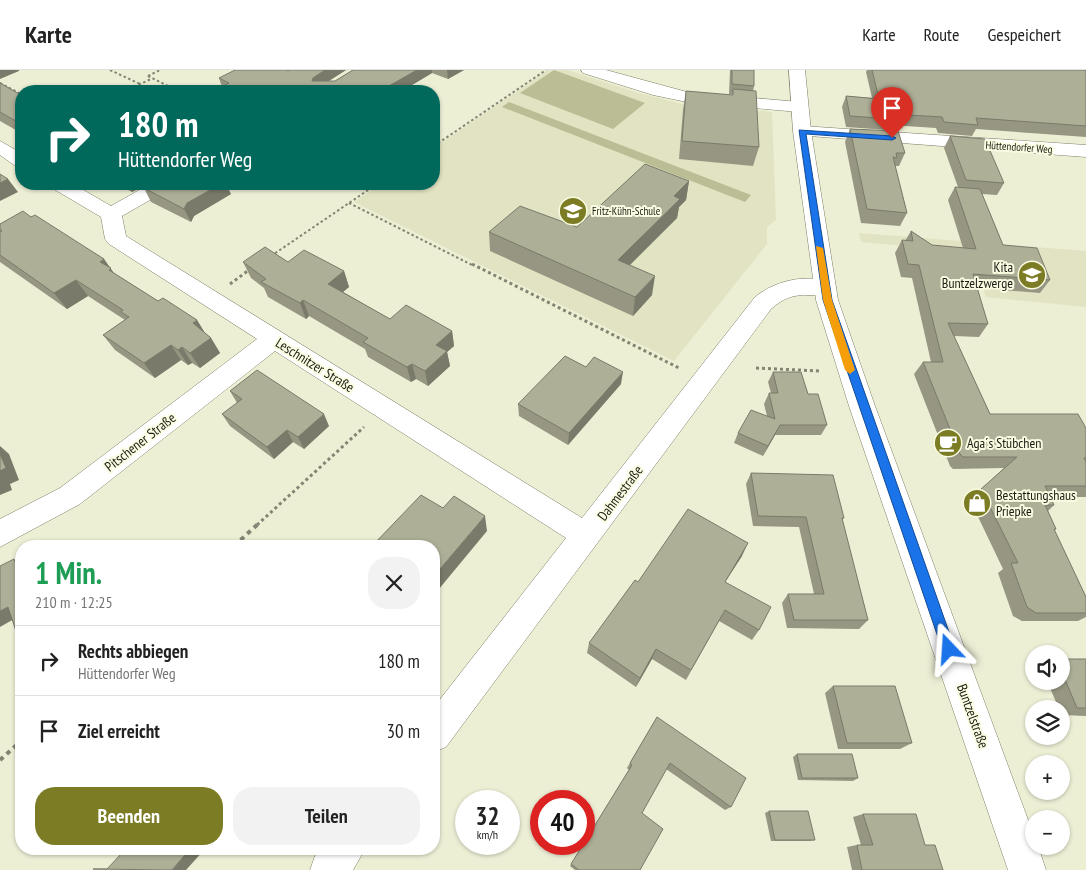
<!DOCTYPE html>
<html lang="de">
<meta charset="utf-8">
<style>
:root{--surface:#fff;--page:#f2f2f2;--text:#222;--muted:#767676;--line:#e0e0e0;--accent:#7b7c24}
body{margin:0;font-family:"PT Sans Narrow",sans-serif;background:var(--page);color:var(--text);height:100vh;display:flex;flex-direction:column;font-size:19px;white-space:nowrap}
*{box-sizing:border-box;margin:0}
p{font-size:16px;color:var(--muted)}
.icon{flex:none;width:28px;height:28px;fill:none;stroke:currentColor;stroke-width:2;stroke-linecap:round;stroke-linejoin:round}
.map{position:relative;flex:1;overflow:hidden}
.side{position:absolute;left:15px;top:470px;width:425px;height:315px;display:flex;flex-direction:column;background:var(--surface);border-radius:20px;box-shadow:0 1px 4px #0004}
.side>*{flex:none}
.top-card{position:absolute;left:15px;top:15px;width:425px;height:105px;border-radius:20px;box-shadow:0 1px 4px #0004;background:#00695c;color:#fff;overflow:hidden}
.buttons{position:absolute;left:1025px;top:575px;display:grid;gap:10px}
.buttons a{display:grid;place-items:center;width:45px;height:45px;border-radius:50%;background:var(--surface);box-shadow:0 1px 4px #0004;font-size:25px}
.speed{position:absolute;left:455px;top:720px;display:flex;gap:10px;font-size:25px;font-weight:700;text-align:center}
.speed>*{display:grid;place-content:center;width:65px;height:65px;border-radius:50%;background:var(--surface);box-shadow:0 1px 4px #0004;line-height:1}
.speed small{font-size:12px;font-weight:400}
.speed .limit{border:8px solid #d22;background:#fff;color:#111}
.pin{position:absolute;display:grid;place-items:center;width:42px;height:42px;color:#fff;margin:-51px -21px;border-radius:50% 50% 50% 0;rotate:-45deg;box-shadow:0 0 5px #0007}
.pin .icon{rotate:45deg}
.me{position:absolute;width:55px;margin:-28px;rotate:340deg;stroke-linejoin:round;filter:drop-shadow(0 0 4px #0008)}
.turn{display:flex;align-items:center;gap:18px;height:105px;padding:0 20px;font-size:22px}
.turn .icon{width:65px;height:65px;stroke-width:2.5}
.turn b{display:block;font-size:35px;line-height:42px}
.round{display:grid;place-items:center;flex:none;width:52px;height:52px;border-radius:20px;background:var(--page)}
.head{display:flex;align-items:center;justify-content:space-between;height:85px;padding:0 20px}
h1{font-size:30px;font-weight:800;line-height:38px;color:#1e9e55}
.cta{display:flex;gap:10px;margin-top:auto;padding:10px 20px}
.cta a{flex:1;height:58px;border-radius:20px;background:var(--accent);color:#fff;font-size:20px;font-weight:800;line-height:58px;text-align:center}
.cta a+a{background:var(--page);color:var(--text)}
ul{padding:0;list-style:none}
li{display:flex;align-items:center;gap:15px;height:70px;padding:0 20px;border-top:1px solid var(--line)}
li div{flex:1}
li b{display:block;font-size:19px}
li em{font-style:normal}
header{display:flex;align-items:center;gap:30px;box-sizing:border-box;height:70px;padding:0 25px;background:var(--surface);border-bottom:1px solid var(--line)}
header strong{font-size:24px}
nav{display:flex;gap:28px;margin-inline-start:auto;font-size:18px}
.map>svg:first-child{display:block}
</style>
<header>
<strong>Karte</strong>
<nav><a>Karte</a><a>Route</a><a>Gespeichert</a></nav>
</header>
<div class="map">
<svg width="1086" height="800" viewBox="0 0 1086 800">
<rect width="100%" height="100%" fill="#edefd5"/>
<path fill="#e1e3c2" d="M548,0h20l67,22 47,12 90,8 4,108 -9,7v17l-93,117 -320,-159 27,-18h53v-36z
M859,163l227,18v56l-100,-10 -15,-45 -110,-10z"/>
<path fill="#bbbd94" d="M554,0l91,33 -32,26 -93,-36z
M509,32l242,93 -6,7 -243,-95z"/>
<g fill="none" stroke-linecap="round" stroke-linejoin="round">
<defs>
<path id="minor" d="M581,0h25l81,22 112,10 6,1 3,4 -3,4 -6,1 -112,-10 -34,-7 -70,-22z
M802,56l284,19v12l-290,-22 -3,-4 3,-4z
M0,71l21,12v14l-7,-2 -14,-10z
M49,114h24l38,22 39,-22h24l-3,4 -49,28 4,20 456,282 173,-221c21,-17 51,-23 78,-15l3,5 -3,5c-27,8 -37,-5 -62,17l-325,438 -12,5v-45l132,-169 -291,-187 -195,153 -80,43v-28l60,-31 197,-149 -148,-95 -4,-5 -4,-22 -49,-29z
M322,779h43l-12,21h-43l5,-14z"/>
<path id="tertiary" d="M789,0h16l6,61 27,169 37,106 159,430v10h4l8,24h-38l-159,-464 -33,-106 -23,-169z"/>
</defs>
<use href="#minor" stroke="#7d7e67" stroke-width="1"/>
<use href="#tertiary" stroke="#7d7e67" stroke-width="1"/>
<path stroke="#838573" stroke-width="2" stroke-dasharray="2.5 2.5" stroke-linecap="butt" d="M110,0l30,14
M148,6l30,15
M148,6l12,-6
M0,13l21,11
M125,21l26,-12
M434,76l112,-76
M349,133l125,63
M271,186l106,-72"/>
<path stroke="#838573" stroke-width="3" stroke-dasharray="3 3" stroke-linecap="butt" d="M472,194l207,104
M230,214l19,-14
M756,298l64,3
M257,455l107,-98"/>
<path stroke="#838573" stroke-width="4" stroke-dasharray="4.5 4.5" stroke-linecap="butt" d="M234,476l24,-22
M0,690l21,-19"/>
<use href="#minor" fill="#fff" fill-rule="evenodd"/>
<use href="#tertiary" fill="#fff" fill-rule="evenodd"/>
</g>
<path fill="#969682" d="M346,0l-17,11h6l18,-11h111l-16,9 -16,-6 -30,18 -180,-4 -3,-9 69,-7z
M730,0h24v16l-1,5 6,56 -6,19 -74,-7 4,-49 3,-19 46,4v-1h-3z
M867,0h219v67l-110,-8 -4,7 -34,-3 -2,-5 -46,-3 -2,5 -42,-3 -4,-20 4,-11 26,2 -6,-26z
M0,13l21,12v38l-21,-12z
M850,59l55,24 -6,13h-4l12,47 -7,13 -39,-3 -16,-81z
M950,66l54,47 -7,12 -15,-1 21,51 47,35 -10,13 -63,-5 11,36 -9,13 -25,-1 36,78 96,14v69h-36l4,8 -6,6 8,18 -2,2 32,66v20l-8,4h-56l-9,-5 -15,-43 5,-4 -33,-69 34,-32 -51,1 -3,-3 -36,-92 9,-12h8l-19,-84 -11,-1 -6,-24 7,-13 3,1 6,-10 21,14 31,3 -15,-48 7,-13h3l-14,-39z
M689,111l-3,19 -7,7 -2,11 -48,47 23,30 -19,21 -143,-65 -1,-19 88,-5z
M117,114h30l-15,8z
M144,118l87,6 -37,22 -3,6 -40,-20z
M31,147l73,42 10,14 44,28 39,19 8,13 6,5 9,15 -20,15 -8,-5 -4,2 -7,-5 -26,18 -40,-28 -12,-15 22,-15 -37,-24 -21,13 -67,-47v-38z
M243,192h45l56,9 5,16 -6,5 47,27 62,12 2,15 -7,6 3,14 -22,20 -12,-7 -5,3 -43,-25 -3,-8 -56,-33 -3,3 -38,-22 -4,-9 -13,-10z
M586,297l35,17 -53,61 -49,-29 -1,-12z
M773,302l35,22 19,31 -6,10h-46l-12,21 -29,-13 4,-10 29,-17 -3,-12 5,-11h2l-3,-11z
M230,321l99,35 -25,23 -11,-7 -19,17 -44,-33 -8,-12 15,-11z
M751,403l93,45 -2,2 26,100 -9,9 -72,-1 -5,-25 6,-9h26l-15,-67 -46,-1 -7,-42z
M742,486l-17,26 34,48 -7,10 -33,-19 -33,59 -34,-21 -16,28 -49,-34 2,-10 49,-61z
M1061,589h25v57l-25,-1v-6h-2l-12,-28h14z
M833,616l79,57 -12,6h-62l-13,-56z
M657,647l74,90 -6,3 -59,-41 -24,44 -2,57h-65l-5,-4 1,-2 58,-94 -2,-2z
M797,684l61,24 -5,3 -55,-1 -5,-23z
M769,741l46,29 -5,1h-39l-6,-28z
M863,744l62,31 18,25h-91l-5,-23 10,-2h4l-8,-28z"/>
<path fill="#7a7a6a" d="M0,0h19v1l-19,8z
M325,0h21l-30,19 -4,-8 1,-3z
M417,0h15v3l-30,18h-22z
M447,0h17l-16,9z
M8,109l10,13 -18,9v-18z
M689,111l-3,19 -7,7 -2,11 -61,61 2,-19 56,-64z
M128,114h19l-15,8z
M221,114h5l5,10 -37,22 -3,6 -7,-13 3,-6z
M104,189l17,25 -21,-22z
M344,201l5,16 -16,13 -5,-16z
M655,206l-3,19 -19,21 2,-19z
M76,210l12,16 -21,13 -13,-16z
M303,230l6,16 -3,3 -6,-16z
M197,250l9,15 -13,-12z
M452,261l2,15 -7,6 3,14 -22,20 -3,-15 11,-26z
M211,268l9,15 -20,15 -10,-15z
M171,275l10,15 -26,18 -11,-15z
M182,277l10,16 -4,2 -10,-15z
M412,294l4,15 -5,3 -4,-15z
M623,302l-2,12 -53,61 1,-12z
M324,344l5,12 -25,23 -6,-12z
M780,355l-5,10 -12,21 5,-10z
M287,360l6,12 -19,17 -7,-12z
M0,376l9,8 10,26 -9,4 2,6 -12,5z
M485,446l2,15 -53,64v-19z
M748,473l-6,13 -24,37 7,-11z
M8,537l13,8 -21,12v-16z
M656,579l-4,10 -16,28 4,-9z
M190,779h15l-19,21h-14z"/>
<path fill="#aeaf97" stroke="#7a7a6a" d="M235,0h51l2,1 2,-1h35l-12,8 -1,3h23l18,-11h64l-37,21h-166l15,-8 -10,-5z
M732,0h22v16l-22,-2z
M872,0h214v56l-110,-8 2,7 -34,-3 -2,-5 -51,-3 2,5 -43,-3 -4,-20 33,3z
M0,13l21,12v29l-21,-12z
M733,19l23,2 3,56 -77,-6 4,-50 47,4z
M850,59l48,2 7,22h-9l1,5 -4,-1 14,56 -40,-4z
M950,66l35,3 19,44 -38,-3z
M645,94l44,17 -15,15 6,3 -62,61 37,16 -20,21 -146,-65 31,-26 57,21z
M0,104l8,5 -8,4z
M152,114h69l-34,19 -3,6 -40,-21z
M955,117l25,2 23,56 34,3 13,32 -77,-6 15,50 -40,-1 42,91h88l8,14v30h-2l2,4v24h-41l9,19h-9l11,24h-2l32,68v16h-50l-9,-6 -16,-44h7l-37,-74 36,-32h-54l-3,-3 -37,-92h20l-24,-97 -11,-1 -6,-24 11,1 -2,-10 21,14 44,4z
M23,141l8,6 4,-2 69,44 -4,3 11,6 -2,2 49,31 5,-3 34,22 -4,3 18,15 -21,15 -8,-6 -4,3 -7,-5 -27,18 -41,-28 26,-18 -8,-5 2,-2 -47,-30 -22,13 -54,-38v-23l2,-1 -2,-2v-5z
M265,177l23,15 16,-12 40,21 -16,13 62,35 16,-14 46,26 -16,14 11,6 -22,20 -13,-7 -5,3 -44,-25 5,-4 -65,-38 -3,3 -39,-21 5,-3 -23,-17z
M565,286l21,11 8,-10 29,15 -54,61 -51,-29z
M257,300l67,44 -26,23 -11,-7 -20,17 -45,-33 20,-15 -12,-8z
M773,302h28l7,22h10l9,31h-47l-12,21 -30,-13 13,-23 24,9 -6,-26h9z
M0,384l6,14 -6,3z
M751,403l82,2 11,43h-2l26,102h-74l-6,-26h36l-18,-77 -48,-1z
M421,425l22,13 11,-12 31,20 -51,60v-30h-62z
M688,439l60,34 -23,39 46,25 -12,23 -34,-20 -34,60 -35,-21 -16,29 -51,-35 46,-63 3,2z
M14,489l1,3 6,-3v87l-13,-39 -8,4v-45z
M1061,589h25v49h-9l-16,-38z
M833,616h62l17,57h-65z
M657,647l89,61 -15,29 -61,-44 -28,50 21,16 -23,41h-61l-8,-6 61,-99 -2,-2z
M797,684h55l6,24h-56z
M769,741h39l7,29h-40z
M863,744h53l9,31h10l8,25h-81l-5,-25h16z
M117,779h73l-18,21 -79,-1h14l15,-16z"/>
<path fill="#1a73e8" stroke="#114b97" d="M799,60l93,6 4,2 -4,2 -86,-6 26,166 123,349 -1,5 -5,2 -5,-2 -2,-5 -119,-349z"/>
<path fill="#f59e0b" d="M816,176l7,2 9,52 23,70 -5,4 -5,-4 -22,-70z"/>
<defs>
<symbol id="school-disc" viewBox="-11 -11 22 22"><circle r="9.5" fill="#7b7c24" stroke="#fafce2"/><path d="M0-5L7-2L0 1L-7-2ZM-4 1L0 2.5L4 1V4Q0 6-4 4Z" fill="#fff"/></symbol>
<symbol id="cafe-disc" viewBox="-11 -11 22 22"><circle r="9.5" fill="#7b7c24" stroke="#fafce2"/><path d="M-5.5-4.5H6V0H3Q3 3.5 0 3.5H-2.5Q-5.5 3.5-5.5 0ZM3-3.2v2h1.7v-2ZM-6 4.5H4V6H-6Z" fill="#fff"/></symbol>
<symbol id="shop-disc" viewBox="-11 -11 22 22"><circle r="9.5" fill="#7b7c24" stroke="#fafce2"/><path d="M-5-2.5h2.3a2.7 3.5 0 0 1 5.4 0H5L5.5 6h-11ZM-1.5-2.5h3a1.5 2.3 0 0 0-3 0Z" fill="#fff"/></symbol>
</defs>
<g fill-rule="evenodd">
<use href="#school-disc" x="557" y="125" width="32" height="32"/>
<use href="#school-disc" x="1016" y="189" width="32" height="32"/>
<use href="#cafe-disc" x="932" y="357" width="32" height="32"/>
<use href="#shop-disc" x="961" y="417" width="32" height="32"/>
</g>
<g text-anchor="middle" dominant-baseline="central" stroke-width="4" stroke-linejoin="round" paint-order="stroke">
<g font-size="11" fill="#1b1c13" stroke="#fafce2">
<text transform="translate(1019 77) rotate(4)">Hüttendorfer Weg</text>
</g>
<g font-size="11" fill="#1b1c13" stroke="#fafce2" text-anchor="start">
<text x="592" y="141">Fritz-Kühn-Schule</text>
</g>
<g font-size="14" fill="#1b1c13" stroke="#fafce2" text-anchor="start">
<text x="1013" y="197" text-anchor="end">Kita<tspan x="1013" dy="16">Buntzelzwerge</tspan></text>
<text x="967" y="373">Aga´s Stübchen</text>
<text x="996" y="425">Bestattungshaus<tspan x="996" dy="16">Priepke</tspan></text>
</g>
<g font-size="14" fill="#1b1c13" stroke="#fafce2">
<text transform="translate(315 295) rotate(32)">Leschnitzer Straße</text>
<text transform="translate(140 372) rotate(-38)">Pitschener Straße</text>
<text transform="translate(620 423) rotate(-53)">Dahmestraße</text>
<text transform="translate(973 646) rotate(70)">Buntzelstraße</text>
</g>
</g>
</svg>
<div class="buttons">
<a><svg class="icon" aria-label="sound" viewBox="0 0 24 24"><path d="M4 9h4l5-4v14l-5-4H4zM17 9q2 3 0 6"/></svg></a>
<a><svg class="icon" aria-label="layers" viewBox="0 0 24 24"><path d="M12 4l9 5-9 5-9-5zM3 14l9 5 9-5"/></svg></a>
<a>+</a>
<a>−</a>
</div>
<div class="speed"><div>32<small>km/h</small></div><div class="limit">40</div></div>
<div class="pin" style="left:892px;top:68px;background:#d93025"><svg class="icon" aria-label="arrive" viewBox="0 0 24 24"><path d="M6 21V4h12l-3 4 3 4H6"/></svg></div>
<svg class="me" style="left:949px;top:579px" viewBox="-20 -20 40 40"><path d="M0-17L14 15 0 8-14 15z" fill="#1a73e8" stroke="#fff" stroke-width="4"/></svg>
<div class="top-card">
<div class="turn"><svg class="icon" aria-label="right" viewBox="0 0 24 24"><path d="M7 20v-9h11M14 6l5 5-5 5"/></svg><div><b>180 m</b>Hüttendorfer Weg</div></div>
</div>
<section class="side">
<div class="head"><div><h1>1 Min.</h1><p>210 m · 12:25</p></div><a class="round"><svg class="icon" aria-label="close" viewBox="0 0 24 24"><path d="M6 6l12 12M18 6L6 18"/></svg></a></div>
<ul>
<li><svg class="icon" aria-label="right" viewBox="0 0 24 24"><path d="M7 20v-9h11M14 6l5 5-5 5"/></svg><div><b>Rechts abbiegen</b><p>Hüttendorfer Weg</p></div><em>180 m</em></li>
<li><svg class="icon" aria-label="arrive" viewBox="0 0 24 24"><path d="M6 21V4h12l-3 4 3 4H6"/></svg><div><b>Ziel erreicht</b></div><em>30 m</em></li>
</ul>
<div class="cta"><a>Beenden</a><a>Teilen</a></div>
</section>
</div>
